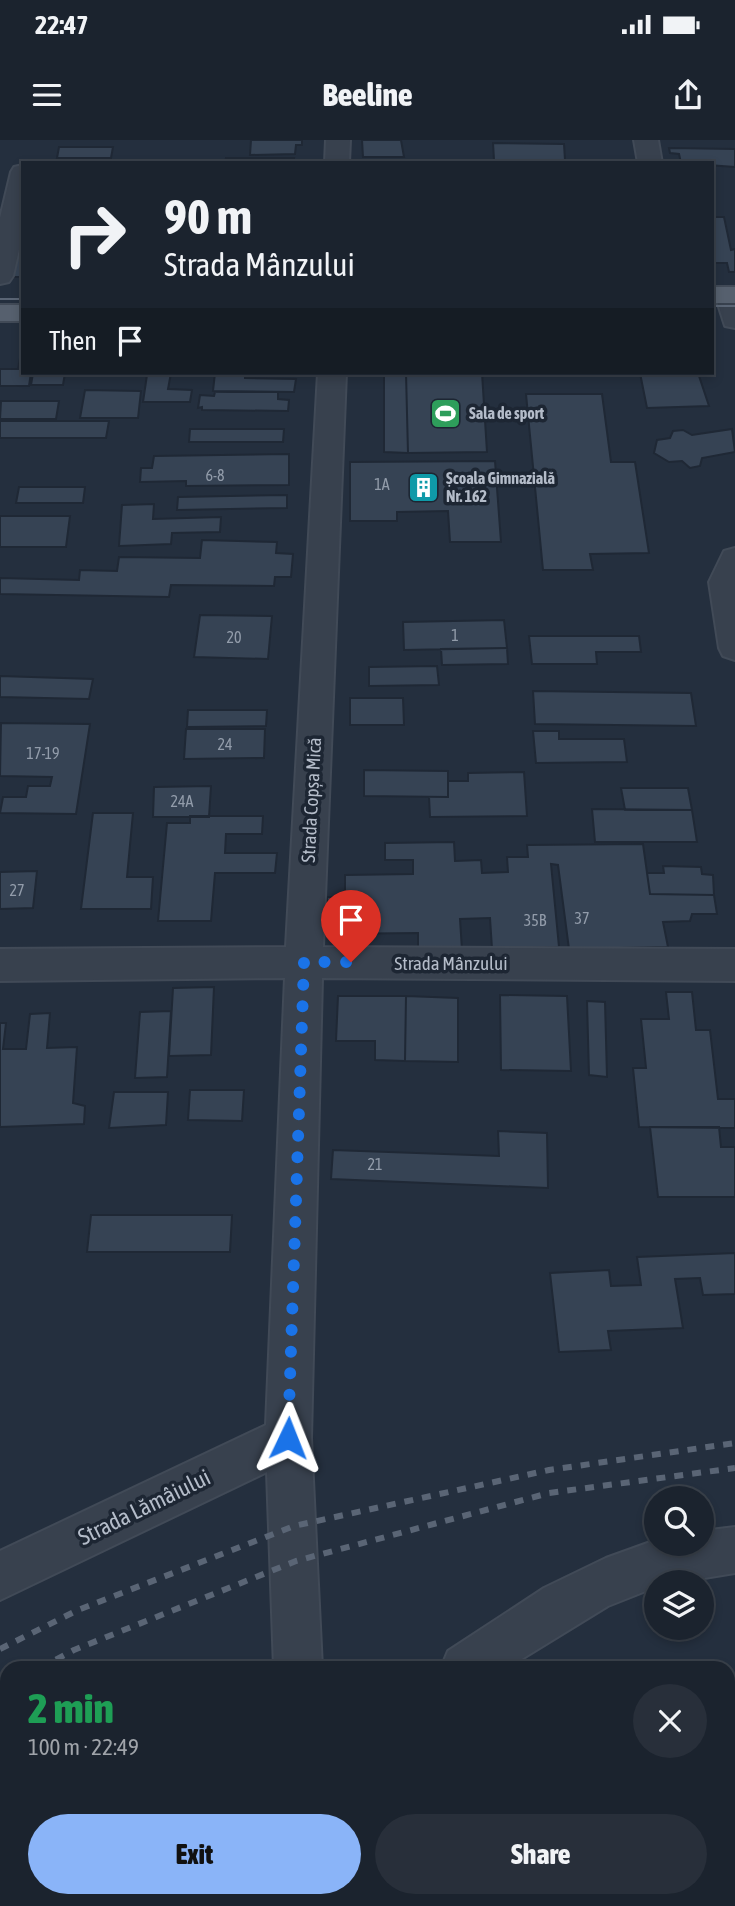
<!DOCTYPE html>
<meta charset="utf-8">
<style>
:root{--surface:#1b232e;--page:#282f3a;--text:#f1f3f6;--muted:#a0a4aa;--line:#39404a;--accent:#8ab4f8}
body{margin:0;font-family:"Asap Condensed",sans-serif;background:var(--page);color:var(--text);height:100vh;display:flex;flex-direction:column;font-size:26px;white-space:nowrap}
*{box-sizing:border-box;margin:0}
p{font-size:23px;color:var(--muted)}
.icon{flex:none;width:38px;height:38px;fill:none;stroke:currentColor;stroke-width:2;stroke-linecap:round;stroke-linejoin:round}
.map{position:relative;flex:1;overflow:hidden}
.side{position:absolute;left:0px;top:1521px;width:735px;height:247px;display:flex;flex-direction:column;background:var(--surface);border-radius:21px 21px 0 0;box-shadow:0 4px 10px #0003,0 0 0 2px var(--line)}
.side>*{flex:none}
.hud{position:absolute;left:21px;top:21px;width:693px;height:214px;border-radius:0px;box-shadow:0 4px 10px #0003,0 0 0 2px var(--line);background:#1b232e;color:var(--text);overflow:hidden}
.controls{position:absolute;left:644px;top:1346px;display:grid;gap:14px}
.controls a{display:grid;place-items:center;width:70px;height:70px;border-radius:50%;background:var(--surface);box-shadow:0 4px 10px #0003,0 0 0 2px var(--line);font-size:35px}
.pin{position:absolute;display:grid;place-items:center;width:60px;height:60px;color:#fff;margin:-72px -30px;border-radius:50% 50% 50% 0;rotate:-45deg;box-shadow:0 0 7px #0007}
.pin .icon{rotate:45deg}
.me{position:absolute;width:77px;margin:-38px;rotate:2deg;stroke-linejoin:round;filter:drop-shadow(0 0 5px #0008)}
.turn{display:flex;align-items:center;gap:24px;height:147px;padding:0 28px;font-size:32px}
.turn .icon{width:91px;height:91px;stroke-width:2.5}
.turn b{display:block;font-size:49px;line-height:60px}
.then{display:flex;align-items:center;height:66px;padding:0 28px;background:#0003;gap:14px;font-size:26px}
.round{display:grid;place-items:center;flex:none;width:74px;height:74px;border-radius:37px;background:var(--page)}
.headline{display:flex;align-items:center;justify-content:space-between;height:119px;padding:0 28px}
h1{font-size:42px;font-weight:800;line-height:52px;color:#1e9e55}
.cta{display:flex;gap:14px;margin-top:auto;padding:14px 28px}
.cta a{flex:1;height:80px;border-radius:42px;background:var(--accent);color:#111;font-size:28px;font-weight:800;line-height:80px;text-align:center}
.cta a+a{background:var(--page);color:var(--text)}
.status{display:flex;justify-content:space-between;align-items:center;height:49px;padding:0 35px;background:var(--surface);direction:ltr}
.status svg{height:19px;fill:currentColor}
header{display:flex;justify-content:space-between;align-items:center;height:91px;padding:0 28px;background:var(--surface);font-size:32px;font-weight:800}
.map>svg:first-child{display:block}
</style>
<div class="status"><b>22:47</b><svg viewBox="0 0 49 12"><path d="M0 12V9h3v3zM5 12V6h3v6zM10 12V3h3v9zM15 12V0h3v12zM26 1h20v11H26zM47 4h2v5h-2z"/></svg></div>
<header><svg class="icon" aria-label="menu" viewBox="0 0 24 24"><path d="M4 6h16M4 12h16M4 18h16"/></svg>Beeline<svg class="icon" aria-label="share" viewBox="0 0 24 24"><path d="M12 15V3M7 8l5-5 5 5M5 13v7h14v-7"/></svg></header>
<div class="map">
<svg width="735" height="1766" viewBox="0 0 735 1766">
<rect width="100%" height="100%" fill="#242f3e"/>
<path fill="#364354" stroke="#1f2835" stroke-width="2" d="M251,0h51v5h-6l-1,9 -45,1z
M362,0h39l3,17h-41z
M493,3l71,1 1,16h-71z
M59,7h54l-2,11h-54z
M669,8l66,1v18l-54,-4 -2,-9 -9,-1z
M226,18h68l-1,5h-68z
M712,77h12l7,33 4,-1v23h-6l-2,-9h-15z
M21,103l2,34h-10z
M23,203v30h8l-2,13h-29v-17h18z
M33,233h32l-2,12h-32z
M126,233h45l-3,16 24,1 -2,12h-47l4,-27z
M215,233h30v5l51,1 -2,13 -81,-1z
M384,233h22l2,80 -24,-1z
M406,233h76l5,79 -79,1z
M640,233h58l11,33 -62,2z
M85,250l56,1 -3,27h-58z
M215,252h63v7l11,1 -1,11 -86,-1v-3l-4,1 2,-13 14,1z
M526,254h76l9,68h24l14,91 -59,1 3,16h-50z
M1,261h58l-3,18h-56z
M0,281h109l-3,17h-106z
M190,289h94l-1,13h-94z
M732,289l3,23 -33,6 -2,8 -10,2 -8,-7 -13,1 -15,-9 3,-13 13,-2 3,-7 10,-1 9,5z
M289,314v31l-103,1v-5l-46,1 1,-14h11l2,-12z
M495,321l6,81h-51l-2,-31 -51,1v9h-47v-59z
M19,347h66l-2,16h-67z
M287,355v13l-110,2 1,-13z
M154,364l-1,15 68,-2 -1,15 -48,1 -1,11 -52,2 3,-41z
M0,376h70l-4,31h-66z
M202,400l75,2 -1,11 17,1 -2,23h-16l-1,9 -103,-1 -2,12 -169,-3v-16l79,2 1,-10 37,1 2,-14 81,1z
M200,475l72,1 -4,43 -74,-2z
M504,480l3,28 -103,2 -1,-28z
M529,496h110l2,16h-45l1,12h-65z
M507,508l1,16 -66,1 -1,-16z
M437,526l2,19 -70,1v-19z
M0,536l93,3 -4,20 -89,-2z
M533,551l158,2 5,33 -161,-2z
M350,558h53l1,27h-54z
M188,570h79l-1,16 -79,1z
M1,583l89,1 -14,90 -76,-1 3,-16h23l2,-11h22l2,-9 -52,-1z
M186,589h79l-1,29 -80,1z
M533,591h26v8h65l3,23 -91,1z
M364,630l84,1v26l-84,-1z
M524,632l3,44 -97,1 -1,-20h19v-16h20v-8z
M211,646l-2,31h-56l1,-30z
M621,648h67l4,22h-67z
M592,669l100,1 5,32h-102z
M93,673h40l-6,64h26l-2,32h-70z
M190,676h73l-1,18h-36l-1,19h52l-2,20h-60l-4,48h-53l9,-98h23z
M454,702l1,19 26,-1 1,13 26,-1 -1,-15h21l-1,-12 116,-1 7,50 64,1 3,19h-25l-2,7 -27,1 5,25 -99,2 -11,-84 -7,-1 8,83 -67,2 -2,-31 -30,1 2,31h-44v-17l-91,1v-37h18v-22l68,-1v-14h-28v-17z
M663,726l38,1 1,7 11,1 1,20 -64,-1 -3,-21h17z
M37,731l-4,37 -33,1v-37z
M214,847l-3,68 -42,1 4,-68z
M666,852h26l4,38h14l8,69h17v29l-96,-1 -6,-59h13l-5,-49h28z
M500,855l67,1 4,75 -70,-1z
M338,856h68l-1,65 -30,-1v-19h-39z
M406,856l52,2v64l-53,-1z
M587,861l18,1 2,75 -18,-2z
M171,871l-4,66 -32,1 5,-66z
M50,873l-3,35 30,-1 -4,56 12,3 -1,18 -84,3v-104h6l-3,26h23l4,-35z
M190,950h54l-2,31 -54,-1z
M114,952h54l-2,33 -57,3z
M650,987h69l2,20h14v50h-77z
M498,991l49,2 1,55 -217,-9 2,-29 166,6z
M91,1075h141l-2,37h-143z
M735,1113v41l-32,1 -3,-17 -25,1 8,49 -75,3 3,19 -52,2 -9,-79 59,-3 2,16 30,-1 -4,-28z"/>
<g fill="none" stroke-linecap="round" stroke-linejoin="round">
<defs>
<path id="minor" d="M326,0h24l-1,23h-24z
M634,0h24l4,23h-24z
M23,25v67l-10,44 -4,6 -9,2v-66l11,-46 3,-5z
M728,147l7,2v39l-10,-2 -10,-31 3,-6z
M318,233h28l-23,574 412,2v32l-413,-3 -11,460 11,230h-48l-7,-196 -267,128v-49l266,-126 19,-447 -285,3v-32l286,-2z
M735,408v112l-12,-4 -4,-8 -10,-66 15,-31z
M735,1387v46l-55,9h-24v5l-48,19 -101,62h-66l7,-17 96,-63 62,-30 50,-18v4h46v-13z
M7,1661v61l-7,3v-61z"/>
<path id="major" d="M712,147h23v16h-23z
M0,165h23v16h-23z"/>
</defs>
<use href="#minor" stroke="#414a57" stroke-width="4"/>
<use href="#major" stroke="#414a57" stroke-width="4"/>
<use href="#minor" fill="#38414e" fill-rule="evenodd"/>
<use href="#major" fill="#56606e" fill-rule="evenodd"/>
<path stroke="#5a6575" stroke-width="2" d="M0,159h23
M712,166h23"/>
<path stroke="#5a6575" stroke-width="6" stroke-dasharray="9 9" stroke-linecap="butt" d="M0,1509l78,-39 216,-84 255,-56 186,-27
M40,1528l34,-18 222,-89 253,-68 186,-25
M0,1549l7,-4
M728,1689l7,-1"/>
</g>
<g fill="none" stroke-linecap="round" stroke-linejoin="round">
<path stroke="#1a73e8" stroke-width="12" stroke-dasharray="0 21.6" d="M288,1298l16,-476h47"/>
</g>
<defs>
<symbol id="stadium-square" viewBox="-11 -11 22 22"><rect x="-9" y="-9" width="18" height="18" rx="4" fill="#2e9e5b" stroke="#1d2633"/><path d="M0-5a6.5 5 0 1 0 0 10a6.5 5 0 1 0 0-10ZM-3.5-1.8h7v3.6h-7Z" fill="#fff"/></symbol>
<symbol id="building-square" viewBox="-11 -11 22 22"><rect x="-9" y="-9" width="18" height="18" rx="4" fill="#0f9aa8" stroke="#1d2633"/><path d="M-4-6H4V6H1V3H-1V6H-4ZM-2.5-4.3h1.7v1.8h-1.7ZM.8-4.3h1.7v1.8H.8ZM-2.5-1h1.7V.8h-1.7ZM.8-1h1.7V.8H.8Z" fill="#fff"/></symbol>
</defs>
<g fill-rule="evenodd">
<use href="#stadium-square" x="428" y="256" width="35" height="35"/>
<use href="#building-square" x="406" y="330" width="35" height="35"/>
</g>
<g text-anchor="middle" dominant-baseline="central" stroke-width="7" stroke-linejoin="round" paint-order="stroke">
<g font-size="16" font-weight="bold" fill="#b4bcc9" stroke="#1d2633" text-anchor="start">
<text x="469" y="273">Sala de sport</text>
<text x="446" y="338">Școala Gimnazială<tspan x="446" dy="18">Nr. 162</tspan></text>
</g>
<g font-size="16" fill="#929caa">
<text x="215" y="335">6-8</text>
<text x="382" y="344">1A</text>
<text x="455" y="495">1</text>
<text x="234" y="497">20</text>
<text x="225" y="604">24</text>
<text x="43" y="613">17-19</text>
<text x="182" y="661">24A</text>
<text x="17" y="750">27</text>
<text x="582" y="778">37</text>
<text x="535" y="780">35B</text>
<text x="375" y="1024">21</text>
</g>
<g font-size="19" fill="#b4bcc9" stroke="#1d2633">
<text transform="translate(311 660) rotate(-87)">Strada Copșa Mică</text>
<text x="451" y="823">Strada Mânzului</text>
</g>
<g font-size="23" fill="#b4bcc9" stroke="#1d2633">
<text transform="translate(144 1367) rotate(-26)">Strada Lămâiului</text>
</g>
</g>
</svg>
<div class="controls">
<a><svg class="icon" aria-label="search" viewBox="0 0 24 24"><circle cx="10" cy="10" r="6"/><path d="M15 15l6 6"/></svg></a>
<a><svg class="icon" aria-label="layers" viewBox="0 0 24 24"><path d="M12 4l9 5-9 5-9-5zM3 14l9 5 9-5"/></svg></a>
</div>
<div class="pin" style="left:351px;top:822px;background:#d93025"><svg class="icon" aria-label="arrive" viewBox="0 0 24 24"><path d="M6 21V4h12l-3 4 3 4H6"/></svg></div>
<svg class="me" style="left:288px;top:1298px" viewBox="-20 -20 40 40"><path d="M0-17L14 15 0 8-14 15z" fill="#1a73e8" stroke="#fff" stroke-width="4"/></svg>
<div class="hud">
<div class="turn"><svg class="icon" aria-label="right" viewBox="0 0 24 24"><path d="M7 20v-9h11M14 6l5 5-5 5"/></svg><div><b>90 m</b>Strada Mânzului</div></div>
<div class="then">Then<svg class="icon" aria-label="arrive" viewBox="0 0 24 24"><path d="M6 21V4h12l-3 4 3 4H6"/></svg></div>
</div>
<section class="side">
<div class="headline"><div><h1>2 min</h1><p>100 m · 22:49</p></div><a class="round"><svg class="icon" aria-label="close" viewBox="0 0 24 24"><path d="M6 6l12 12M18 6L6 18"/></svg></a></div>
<div class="cta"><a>Exit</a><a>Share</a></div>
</section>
</div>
